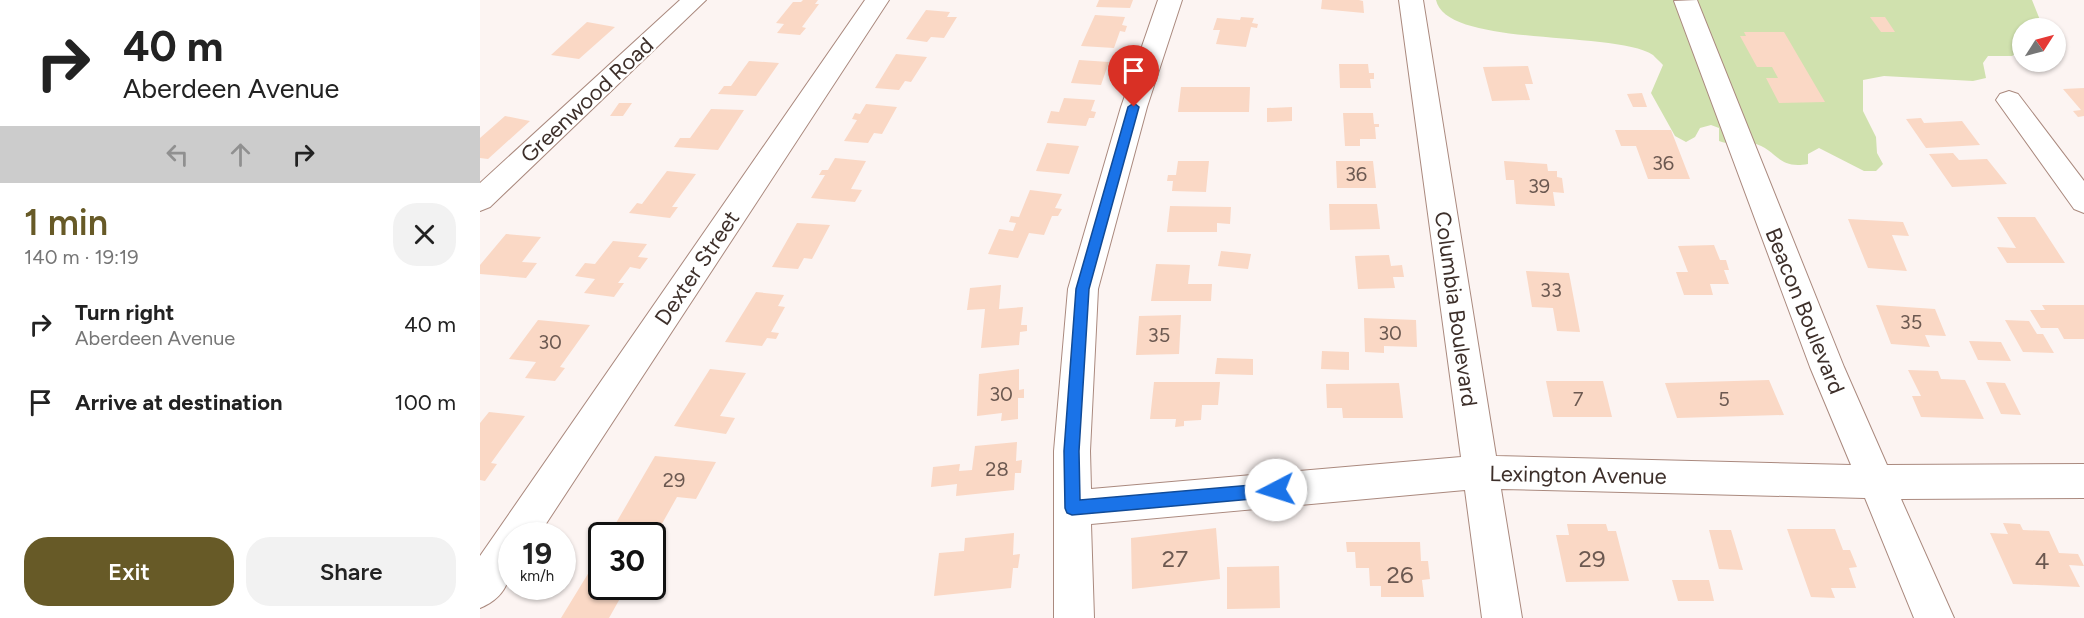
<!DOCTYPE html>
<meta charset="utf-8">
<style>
:root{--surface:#fff;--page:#f2f2f2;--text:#222;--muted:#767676;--accent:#675a27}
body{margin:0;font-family:Figtree,sans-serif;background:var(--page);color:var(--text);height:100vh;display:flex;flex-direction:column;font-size:22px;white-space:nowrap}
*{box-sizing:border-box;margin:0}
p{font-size:20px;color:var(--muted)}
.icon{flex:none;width:33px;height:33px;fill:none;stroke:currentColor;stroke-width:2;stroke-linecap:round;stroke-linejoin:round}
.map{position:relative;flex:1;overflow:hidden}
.drawer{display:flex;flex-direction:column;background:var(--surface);width:480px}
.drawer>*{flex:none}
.guide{background:#fff;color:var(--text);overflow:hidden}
.needle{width:39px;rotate:54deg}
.buttons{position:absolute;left:1532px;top:18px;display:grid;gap:12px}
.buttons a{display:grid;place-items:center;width:54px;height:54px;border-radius:50%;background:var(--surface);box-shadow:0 2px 4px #0004;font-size:30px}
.speed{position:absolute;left:18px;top:522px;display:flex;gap:12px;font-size:30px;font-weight:700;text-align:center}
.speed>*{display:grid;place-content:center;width:78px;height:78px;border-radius:50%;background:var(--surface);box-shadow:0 2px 4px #0004;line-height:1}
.speed small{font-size:15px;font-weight:400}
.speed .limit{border:3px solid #111;border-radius:9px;background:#fff;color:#111}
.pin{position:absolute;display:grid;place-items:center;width:51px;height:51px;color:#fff;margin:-62px -26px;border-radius:50% 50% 50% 0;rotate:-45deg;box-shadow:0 0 6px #0007}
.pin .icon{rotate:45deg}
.me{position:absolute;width:66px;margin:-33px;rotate:265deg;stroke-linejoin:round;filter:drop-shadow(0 0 4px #0008)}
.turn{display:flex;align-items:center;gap:21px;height:126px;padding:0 24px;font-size:27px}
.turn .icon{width:78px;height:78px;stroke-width:2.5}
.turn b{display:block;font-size:42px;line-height:51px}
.lanes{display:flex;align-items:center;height:57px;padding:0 24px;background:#0003;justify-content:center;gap:30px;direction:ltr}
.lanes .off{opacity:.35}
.round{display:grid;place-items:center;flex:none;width:63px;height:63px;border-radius:24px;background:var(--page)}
.summary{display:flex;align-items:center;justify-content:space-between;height:102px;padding:0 24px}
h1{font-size:36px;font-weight:600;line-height:45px;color:var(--accent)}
.button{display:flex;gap:12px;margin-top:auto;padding:12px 24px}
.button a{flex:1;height:69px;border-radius:24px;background:var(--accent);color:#fff;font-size:24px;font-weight:600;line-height:69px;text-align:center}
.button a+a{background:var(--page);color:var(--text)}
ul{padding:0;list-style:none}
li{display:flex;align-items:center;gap:18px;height:78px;padding:0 24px}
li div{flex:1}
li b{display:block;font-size:22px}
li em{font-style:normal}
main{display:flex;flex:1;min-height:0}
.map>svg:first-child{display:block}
</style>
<main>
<section class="drawer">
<div class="guide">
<div class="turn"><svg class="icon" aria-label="right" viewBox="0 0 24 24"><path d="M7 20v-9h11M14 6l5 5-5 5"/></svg><div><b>40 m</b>Aberdeen Avenue</div></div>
<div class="lanes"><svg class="icon off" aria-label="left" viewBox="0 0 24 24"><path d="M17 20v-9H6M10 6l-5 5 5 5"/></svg><svg class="icon off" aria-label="ahead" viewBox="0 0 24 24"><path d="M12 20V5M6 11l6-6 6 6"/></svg><svg class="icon" aria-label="right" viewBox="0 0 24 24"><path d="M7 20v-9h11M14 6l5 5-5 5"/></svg></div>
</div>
<div class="summary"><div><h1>1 min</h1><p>140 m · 19:19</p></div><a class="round"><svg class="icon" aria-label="close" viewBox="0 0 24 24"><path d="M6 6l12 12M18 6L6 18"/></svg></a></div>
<ul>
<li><svg class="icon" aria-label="right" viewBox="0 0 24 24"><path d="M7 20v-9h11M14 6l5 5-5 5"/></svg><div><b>Turn right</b><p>Aberdeen Avenue</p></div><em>40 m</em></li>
<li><svg class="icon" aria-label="arrive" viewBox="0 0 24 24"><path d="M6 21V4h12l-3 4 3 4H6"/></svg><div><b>Arrive at destination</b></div><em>100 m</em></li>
</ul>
<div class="button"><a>Exit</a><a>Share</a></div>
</section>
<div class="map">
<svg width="1604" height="618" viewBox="0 0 1604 618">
<rect width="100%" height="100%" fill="#fcf4f2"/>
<path fill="#d0e1ae" d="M956,0h596l8,20 1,8h-19v21l-10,7h-24l-5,7 3,15 -13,3 -89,-5 -21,4v31l13,26 1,16 6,11 -7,7h-12l-45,-23 -11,6v10c-32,6 -31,-16 -56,-21 -11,-2 -22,3 -33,-2v-13l-8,-3 -11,3 -5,9 -9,5 -11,-6 -24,-43 12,-28c-3,-3 -7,-7 -10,-10 -38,-25 -207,-7 -217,-55z"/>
<path fill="#fad8c5" d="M323,0h15l-3,4h4l-17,23 4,1 -6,7 -23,-2 7,-9 -8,-1 17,-21h8z
M619,0h34l-3,8 -34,-1z
M842,0h37l4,1 1,12 -43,-4z
M446,10l24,2 -3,5h10l-13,21 -13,-1 -4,5 -21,-3z
M615,15l30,2 -3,8 5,1 -2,6 -5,-1 -6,17 -33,-2z
M761,17l13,1 -2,5 6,1 -1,4 -6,-1 -5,20 -30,-3 4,-14h-7l4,-12 23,2z
M1390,17h15l10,15h-14z
M107,22l28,5 -36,32 -28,-4z
M1264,32h40l41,70 -46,1 -13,-25h12l-6,-11h-15l-17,-31h6z
M416,54l31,3 -16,25 -6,-1 -6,9 -24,-2z
M599,60l30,2 -8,23 -30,-2z
M269,61l30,2 -23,33 -38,-2 6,-8h7z
M859,64h29l1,9h5v6h-4l1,9h-31z
M1048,66l5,18h-8l5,16 -38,1 -9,-34z
M701,87h69l-1,25h-71z
M1604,88v28l-6,1 -5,-6 8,-1 -18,-21z
M1162,93l5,14h-14l-6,-13z
M584,98l31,2 -4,11 5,1 -2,6h-5l-3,8 -39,-3 4,-12 8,1z
M139,103h13l-9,13h-13z
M386,104l31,3 -15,27 -8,-1 -6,10 -24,-2 13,-21 -5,-1 3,-6 5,1z
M812,107v14l-25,1v-14z
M231,109l33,1 -26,40 -44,-3 6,-9h10z
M863,113h30l1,11h5v3h-4l1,12h-16v7h-15z
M25,116l25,5 -42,38 -8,-1v-20z
M1441,118l3,5 38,-2 18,24 -54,3 -20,-29z
M1135,130h56l19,49h-42l-12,-33h-15z
M567,143l32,3 -10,28 -33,-3z
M1473,153l6,7 28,-1 20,25 -55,3 -23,-33z
M355,158l31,3 -15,28 11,1 -7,12 -44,-4 14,-23h-6l3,-5h6z
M698,161h31l-3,31 -34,-1 1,-10h-6l1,-6h8z
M856,161h37l3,27h-39z
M1024,161l43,3 1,7h9v6l5,1 2,15 -11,-1 2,14 -39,-2 -2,-24h-8z
M187,171l29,3 -24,33h6l-8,11 -41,-5 8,-10 5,1z
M550,190l32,4 -7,14 7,1 -4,7h-6l-8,19 -15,-2 -11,25 -30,-4 11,-25 14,2 3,-8 -7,-1 2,-6 8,1z
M849,204h48l3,25 -50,1z
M690,206l61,1 -1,17 -13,-1v9h-50z
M1517,217h38l30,46h-58l-10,-16 19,1z
M1368,219l55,3 6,14 -17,-1 15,36 -39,-3z
M317,223l33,2 -18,34 -8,-1 -6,11 -26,-2z
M26,234l35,3 -19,25 15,1 -11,15 -46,-4v-9z
M133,241l34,3 -9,13 10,1 -8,11 -10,-2 -12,16h6l-10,14 -30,-4 11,-14 -20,-3 10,-13 10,1z
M1234,245l6,15h6l3,10h-5l5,14h-19l3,11h-29l-8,-23h12l-10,-26z
M741,251l30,3 -3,15 -30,-3z
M909,255l2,11 11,-1 2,12h-11l2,11 -37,1 -3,-33z
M676,264l34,1 -2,19h24l-1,17h-60z
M1046,271l43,2 11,59 -23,-1 -4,-23 -21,-1z
M521,285l-2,24 24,-2 -2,18h6v6l-7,1 -1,13 -38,3 4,-39 -18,1 3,-22z
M276,292l28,3 -6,11 7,1 -14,25 8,1 -3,6 -9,-1 -5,8 -37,-4z
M1396,305l59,4 11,27 -21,-1 5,12 -39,-3z
M1562,305h42v34h-20l-6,-11h-17l-11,-18h15z
M701,315l-2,39 -43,1 3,-39z
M884,318l52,2 1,27 -33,-1v7l-19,-1z
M58,320l52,5 -30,42 5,1 -10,13 -30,-3 11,-16 -27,-3z
M1525,320l24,1 8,13h6l11,19 -31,-1z
M1489,341l32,1 10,19 -33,-1z
M842,351l27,1v18l-28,-1z
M737,358l36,1v16l-38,-1z
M230,369l36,4 -26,43 15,2 -9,16 -52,-8z
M539,369v21l5,-1v9h-6v21l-17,2 1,-8 -25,3 2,-42z
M1428,370l30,1 3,8 24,1 19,39 -63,-2 -9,-21h9z
M1289,380l15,35 -107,3 -12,-35z
M1066,381h57l9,36h-59z
M674,382h66l-2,23h-16l-1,15 -17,1v5l-9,1 1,-8h-26z
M1506,382l19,1 16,32 -20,-1z
M919,383l4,35h-60l-1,-10h-15l-1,-24z
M9,412l36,4 -34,47 6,1 -12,17 -5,-1v-57z
M537,442l-1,19 6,-1 -1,13h-6l-1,17 -58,6 1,-12 -26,3 2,-20 27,-3 -1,7 13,-1 3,-24z
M175,456l61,6 -20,37 -19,-2 -18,32 -43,-6z
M1523,523l17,1 3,6 26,1 10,22 19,1 6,12 -15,-1 11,22 -67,-3 -23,-51 18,1z
M1087,524h39l2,7h8l13,50 -63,1 -10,-47h13z
M736,528l4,51 -88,10 -1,-51z
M1307,529h48l8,21h7l7,17 -8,1 7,20h-25l4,10 -24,-1z
M1229,530h22l12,40 -24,-1z
M534,533l-1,22 7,-1 -2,14h-5l-2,20 -77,8 5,-43 25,-2 1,-13z
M866,542h74l1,19h7l2,18 -8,1 2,17h-43v-11h-11l-1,-18h-13l-1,-16h-8z
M117,559h5v27h25l-18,32h-48z
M799,566l1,42 -53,1v-42z
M1192,580h37l5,21h-36z"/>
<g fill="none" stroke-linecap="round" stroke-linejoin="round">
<defs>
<path id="street" d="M200,0h26l-216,207 -10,4v-28z
M385,0h24l-351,536h-26c0,31 2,58 -32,72v-52z
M678,0h24l-35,107 -49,182 -8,162 1,38 370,-32 -62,-457h24l73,456 355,9 -41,-98 -136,-366 23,-1 147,367 43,98 197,-1v34l-183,1 53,119h-40l-49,-120 -364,-9 21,129h-40l-17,-128 -374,34 3,94h-40v-167l14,-162 53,-182z
M1529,91l9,3 66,87v32l-10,-4 -78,-109 4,-6z"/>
</defs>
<use href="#street" stroke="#aa897e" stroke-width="2"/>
<use href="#street" fill="#fff" fill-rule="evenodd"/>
</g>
<path fill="#1a73e8" stroke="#114b97" stroke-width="1.5" d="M654,103l5,4 -50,182 -10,162 1,49 196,-17 6,2 2,5 -2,5 -6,2 -204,18 -5,-2 -2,-5 -1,-57 12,-162 52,-182z"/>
<g text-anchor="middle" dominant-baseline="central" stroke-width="4.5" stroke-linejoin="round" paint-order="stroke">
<g font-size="20" fill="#6c5951">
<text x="1183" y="163">36</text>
<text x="876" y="174">36</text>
<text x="1059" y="186">39</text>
<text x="1071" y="290">33</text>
<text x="1431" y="322">35</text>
<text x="910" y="333">30</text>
<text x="679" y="335">35</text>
<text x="70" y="342">30</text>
<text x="521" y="394">30</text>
<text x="1098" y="399">7</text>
<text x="1244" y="399">5</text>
<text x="517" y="469">28</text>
<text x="194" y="480">29</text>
</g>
<g font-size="22" fill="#3d2f2a" stroke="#fff">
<text transform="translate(107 100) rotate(-43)">Greenwood Road</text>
<text transform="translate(217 268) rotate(-56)">Dexter Street</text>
<text transform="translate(976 309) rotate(82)">Columbia Boulevard</text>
<text transform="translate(1325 311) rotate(68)">Beacon Boulevard</text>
<text transform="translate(1098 475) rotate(1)">Lexington Avenue</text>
</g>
<g font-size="24" fill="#6c5951">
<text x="695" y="558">27</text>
<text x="1112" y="558">29</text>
<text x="1562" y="560">4</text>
<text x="920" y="574">26</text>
</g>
</g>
</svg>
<div class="buttons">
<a><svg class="needle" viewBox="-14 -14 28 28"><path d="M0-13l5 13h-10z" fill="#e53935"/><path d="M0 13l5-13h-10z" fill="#767676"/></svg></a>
</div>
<div class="speed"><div>19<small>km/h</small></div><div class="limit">30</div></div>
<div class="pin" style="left:654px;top:107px;background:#d93025"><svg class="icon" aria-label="arrive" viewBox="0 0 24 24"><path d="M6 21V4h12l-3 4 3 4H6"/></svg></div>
<svg class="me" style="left:796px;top:490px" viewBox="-20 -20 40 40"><circle r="19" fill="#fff"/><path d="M0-13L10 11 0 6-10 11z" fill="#1a73e8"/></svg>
</div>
</main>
